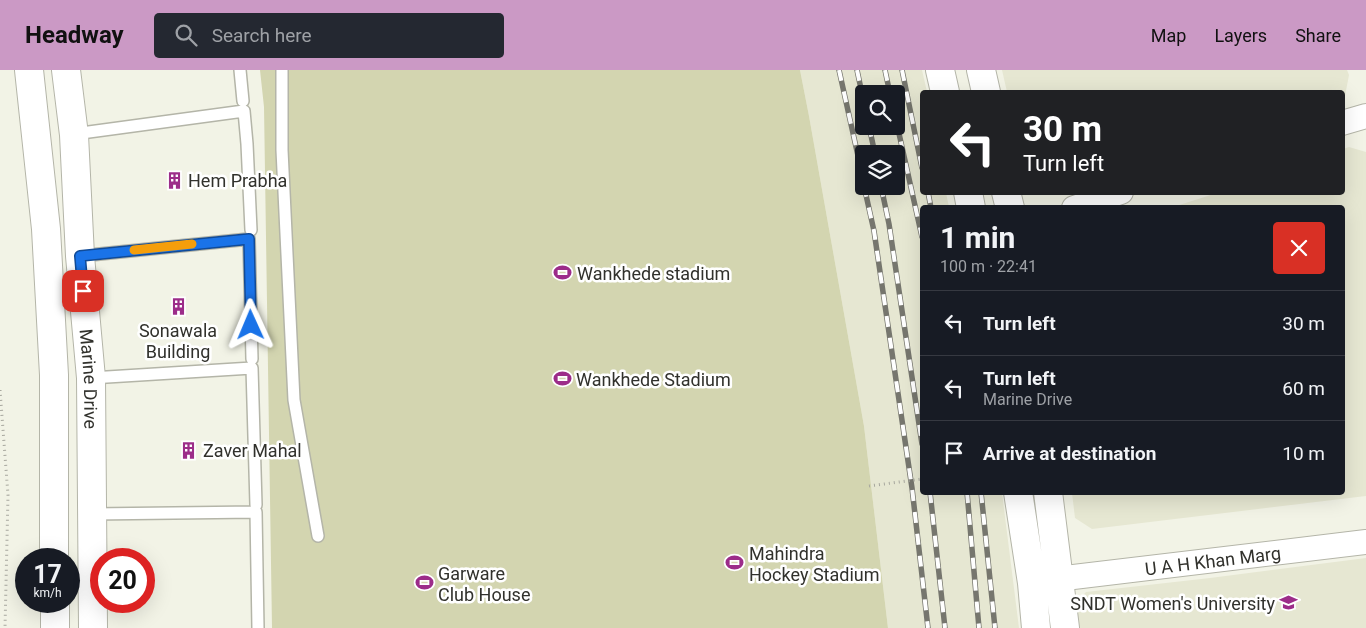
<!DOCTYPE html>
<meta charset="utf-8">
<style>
:root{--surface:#171b24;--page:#242831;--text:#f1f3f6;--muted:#9ea1a6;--line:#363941;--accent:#cb99c5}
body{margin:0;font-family:Roboto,sans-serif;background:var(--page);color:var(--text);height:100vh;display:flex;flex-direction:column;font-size:19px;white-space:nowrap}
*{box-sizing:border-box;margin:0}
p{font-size:16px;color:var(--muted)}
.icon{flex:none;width:28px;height:28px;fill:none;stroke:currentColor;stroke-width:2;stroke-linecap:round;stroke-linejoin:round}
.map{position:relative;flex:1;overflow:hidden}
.panel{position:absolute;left:920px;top:135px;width:425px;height:290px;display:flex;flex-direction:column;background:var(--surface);border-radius:5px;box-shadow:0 5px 20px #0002}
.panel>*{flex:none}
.guide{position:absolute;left:920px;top:20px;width:425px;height:105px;border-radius:5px;box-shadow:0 5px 20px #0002;background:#202124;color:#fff;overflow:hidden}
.controls{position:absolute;left:855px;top:15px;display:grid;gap:10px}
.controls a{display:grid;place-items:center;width:50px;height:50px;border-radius:5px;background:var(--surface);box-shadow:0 5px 20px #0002;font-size:25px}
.speed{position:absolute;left:15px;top:478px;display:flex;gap:10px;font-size:25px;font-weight:700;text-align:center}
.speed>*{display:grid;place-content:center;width:65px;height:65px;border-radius:50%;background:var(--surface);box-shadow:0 5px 20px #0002;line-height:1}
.speed small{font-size:12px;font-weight:400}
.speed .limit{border:8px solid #d22;background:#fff;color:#111}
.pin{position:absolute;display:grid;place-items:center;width:42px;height:42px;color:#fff;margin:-21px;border-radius:10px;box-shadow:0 2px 8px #0006}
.me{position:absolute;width:55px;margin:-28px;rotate:359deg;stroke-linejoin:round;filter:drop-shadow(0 0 4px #0008)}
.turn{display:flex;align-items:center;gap:18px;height:105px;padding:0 20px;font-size:22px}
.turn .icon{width:65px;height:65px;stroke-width:2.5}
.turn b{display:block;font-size:35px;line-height:42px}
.round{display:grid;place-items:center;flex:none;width:52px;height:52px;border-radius:5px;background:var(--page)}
.headline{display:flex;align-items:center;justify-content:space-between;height:85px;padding:0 20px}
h1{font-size:30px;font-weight:700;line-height:38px}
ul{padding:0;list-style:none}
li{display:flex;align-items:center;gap:15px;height:65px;padding:0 20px;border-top:1px solid var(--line)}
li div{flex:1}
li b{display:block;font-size:19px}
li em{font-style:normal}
header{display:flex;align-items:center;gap:30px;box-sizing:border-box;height:70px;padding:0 25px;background:var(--accent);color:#111}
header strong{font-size:24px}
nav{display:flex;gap:28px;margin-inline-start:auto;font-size:18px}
.search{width:350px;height:45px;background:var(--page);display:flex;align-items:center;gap:12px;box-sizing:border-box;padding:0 18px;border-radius:5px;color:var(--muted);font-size:19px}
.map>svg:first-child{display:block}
</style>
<header>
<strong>Headway</strong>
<div class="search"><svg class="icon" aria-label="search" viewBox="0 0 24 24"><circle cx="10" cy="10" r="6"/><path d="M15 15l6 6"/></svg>Search here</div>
<nav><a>Map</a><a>Layers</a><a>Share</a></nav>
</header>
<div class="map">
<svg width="1366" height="558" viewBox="0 0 1366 558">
<rect width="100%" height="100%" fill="#f2f3e6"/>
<path fill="#e6e7d2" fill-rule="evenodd" d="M800,0h122l5,22h-5v100l24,1 3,14 -27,1v284l80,1 17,135h-131l-24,-202 -55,-310zM864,24h32v32h-32zM864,84h32v32h-32z
M1002,0h345l2,5 -4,21 -2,1 -1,-5h-335z
M1349,77l17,5v344l-274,33 -17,-11 -3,-25 270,-1v-284l-169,-1 44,-14 125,-1 1,-43z
M1366,488v70h-289l-3,-24 12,-12 124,-14z"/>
<path fill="#d3d5b0" d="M260,0h540l9,46 55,310 24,202h-616l-8,-521z"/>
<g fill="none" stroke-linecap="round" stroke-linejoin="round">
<defs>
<path id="lane" d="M240,0l3,31
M282,0v80l12,250 24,136
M74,64l170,-23 3,33 4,86
M80,186l169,-17 3,120
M91,308l161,-10 4,137
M92,444l164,-2 2,116"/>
<g id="street">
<path d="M1342,53l24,-7"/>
<path d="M1074,138l47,-16"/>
<path id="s1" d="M1040,511l326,-39"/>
</g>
<path id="secondary" d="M940,0l5,22
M981,0l5,22
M968,122l3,16
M1006,122l4,16
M1018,422l14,91 4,45
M1048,422l17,136"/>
<g id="primary">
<path d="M29,0l17,159 8,146v184"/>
<path id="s2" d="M66,0l8,65 6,121 11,122 2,250"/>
<path d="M55,531v27"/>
</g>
</defs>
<use href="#lane" stroke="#b4b5a8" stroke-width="14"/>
<use href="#street" stroke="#b4b5a8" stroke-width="26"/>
<use href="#secondary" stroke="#b4b5a8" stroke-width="30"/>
<use href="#primary" stroke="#b4b5a8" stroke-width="30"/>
<path stroke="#a7a79e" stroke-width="3" stroke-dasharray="1 4" stroke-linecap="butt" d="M0,320l8,105 -3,133"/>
<use href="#lane" stroke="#fff" stroke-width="11"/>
<use href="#street" stroke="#fff" stroke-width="24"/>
<use href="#secondary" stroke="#fff" stroke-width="28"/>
<use href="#primary" stroke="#fff" stroke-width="28"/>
<defs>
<path id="rail" d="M839,0l25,113
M857,0l7,33
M885,0l5,24
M902,0l20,98
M896,50l26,117
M869,56l6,28
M864,116l10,45 38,257 16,140
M881,116l8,38 33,220
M928,122l3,16
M930,422l15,136
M967,422l12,136
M981,422l14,136"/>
</defs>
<use href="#rail" stroke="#76766e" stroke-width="5.5"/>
<use href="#rail" stroke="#fff" stroke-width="4" stroke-dasharray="11" stroke-linecap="butt"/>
<path stroke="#a7a79e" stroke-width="3" stroke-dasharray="1 4" stroke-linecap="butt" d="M869,416l53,-7"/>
</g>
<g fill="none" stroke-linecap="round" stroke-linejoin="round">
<defs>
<path id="route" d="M83,221l-3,-35 169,-17 2,86"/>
</defs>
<use href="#route" stroke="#114b97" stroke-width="12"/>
<use href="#route" stroke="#1a73e8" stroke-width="9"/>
<path stroke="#f59e0b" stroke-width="9" d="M134,180l58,-6"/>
</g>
<defs>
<symbol id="building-bare" viewBox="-9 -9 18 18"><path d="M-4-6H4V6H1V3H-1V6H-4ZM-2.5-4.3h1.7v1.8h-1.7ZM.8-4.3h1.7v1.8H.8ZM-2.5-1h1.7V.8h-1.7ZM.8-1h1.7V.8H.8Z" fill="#9c2c89" stroke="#fff" stroke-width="2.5" paint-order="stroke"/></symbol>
<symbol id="stadium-bare" viewBox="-9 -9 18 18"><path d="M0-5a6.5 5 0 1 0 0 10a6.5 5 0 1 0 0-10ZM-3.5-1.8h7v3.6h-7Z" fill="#9c2c89" stroke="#fff" stroke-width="2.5" paint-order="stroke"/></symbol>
<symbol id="university-bare" viewBox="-9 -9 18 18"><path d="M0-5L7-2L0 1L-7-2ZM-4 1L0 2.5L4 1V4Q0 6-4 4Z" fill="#9c2c89" stroke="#fff" stroke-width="2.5" paint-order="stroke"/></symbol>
</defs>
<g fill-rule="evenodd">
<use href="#building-bare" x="162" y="98" width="25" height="25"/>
<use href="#stadium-bare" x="550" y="190" width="25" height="25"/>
<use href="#building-bare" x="166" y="224" width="25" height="25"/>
<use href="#stadium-bare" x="550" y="296" width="25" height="25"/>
<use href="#building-bare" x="176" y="368" width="25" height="25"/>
<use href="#stadium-bare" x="722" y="480" width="25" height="25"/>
<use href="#stadium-bare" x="412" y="500" width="25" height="25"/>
<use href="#university-bare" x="1276" y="520" width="25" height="25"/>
</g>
<g text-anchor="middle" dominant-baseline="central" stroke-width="5" stroke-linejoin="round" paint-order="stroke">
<g font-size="18" fill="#31312c" stroke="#fff" text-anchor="start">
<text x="188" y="110">Hem Prabha</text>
<text x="577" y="203">Wankhede stadium</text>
<text x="178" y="260" text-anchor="middle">Sonawala<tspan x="178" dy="21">Building</tspan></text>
<text x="576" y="309">Wankhede Stadium</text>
<text x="203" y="380">Zaver Mahal</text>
<text x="749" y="483">Mahindra<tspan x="749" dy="21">Hockey Stadium</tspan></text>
<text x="438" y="503">Garware<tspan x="438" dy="21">Club House</tspan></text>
<text x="1275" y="533" text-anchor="end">SNDT Women's University</text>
</g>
<g font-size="18" fill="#31312c" stroke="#fff">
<text stroke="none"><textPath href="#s2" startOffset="310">Marine Drive</textPath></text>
<text stroke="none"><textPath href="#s1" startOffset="174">U A H Khan Marg</textPath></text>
</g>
</g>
</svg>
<div class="controls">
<a><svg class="icon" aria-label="search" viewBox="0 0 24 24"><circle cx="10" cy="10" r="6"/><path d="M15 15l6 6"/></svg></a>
<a><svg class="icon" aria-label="layers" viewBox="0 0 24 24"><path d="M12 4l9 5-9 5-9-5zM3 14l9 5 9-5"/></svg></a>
</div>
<div class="speed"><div>17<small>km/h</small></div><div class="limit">20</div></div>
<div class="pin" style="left:83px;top:221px;background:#d93025"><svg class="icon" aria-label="arrive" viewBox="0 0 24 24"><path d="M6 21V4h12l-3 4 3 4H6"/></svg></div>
<svg class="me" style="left:251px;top:255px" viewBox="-20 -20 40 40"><path d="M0-17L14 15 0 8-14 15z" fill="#1a73e8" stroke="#fff" stroke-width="4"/></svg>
<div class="guide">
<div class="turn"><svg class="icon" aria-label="left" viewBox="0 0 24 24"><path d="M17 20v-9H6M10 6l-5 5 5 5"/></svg><div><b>30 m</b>Turn left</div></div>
</div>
<section class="panel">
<div class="headline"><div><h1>1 min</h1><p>100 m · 22:41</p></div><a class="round" style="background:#d93025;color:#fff"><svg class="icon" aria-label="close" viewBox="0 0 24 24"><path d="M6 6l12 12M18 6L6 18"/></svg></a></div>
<ul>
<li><svg class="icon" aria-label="left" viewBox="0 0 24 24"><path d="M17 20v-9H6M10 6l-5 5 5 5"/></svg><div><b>Turn left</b></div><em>30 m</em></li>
<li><svg class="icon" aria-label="left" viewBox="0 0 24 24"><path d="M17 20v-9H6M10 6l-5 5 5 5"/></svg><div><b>Turn left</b><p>Marine Drive</p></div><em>60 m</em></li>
<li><svg class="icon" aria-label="arrive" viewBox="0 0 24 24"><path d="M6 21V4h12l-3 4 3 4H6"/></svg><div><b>Arrive at destination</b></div><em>10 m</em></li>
</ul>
</section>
</div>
